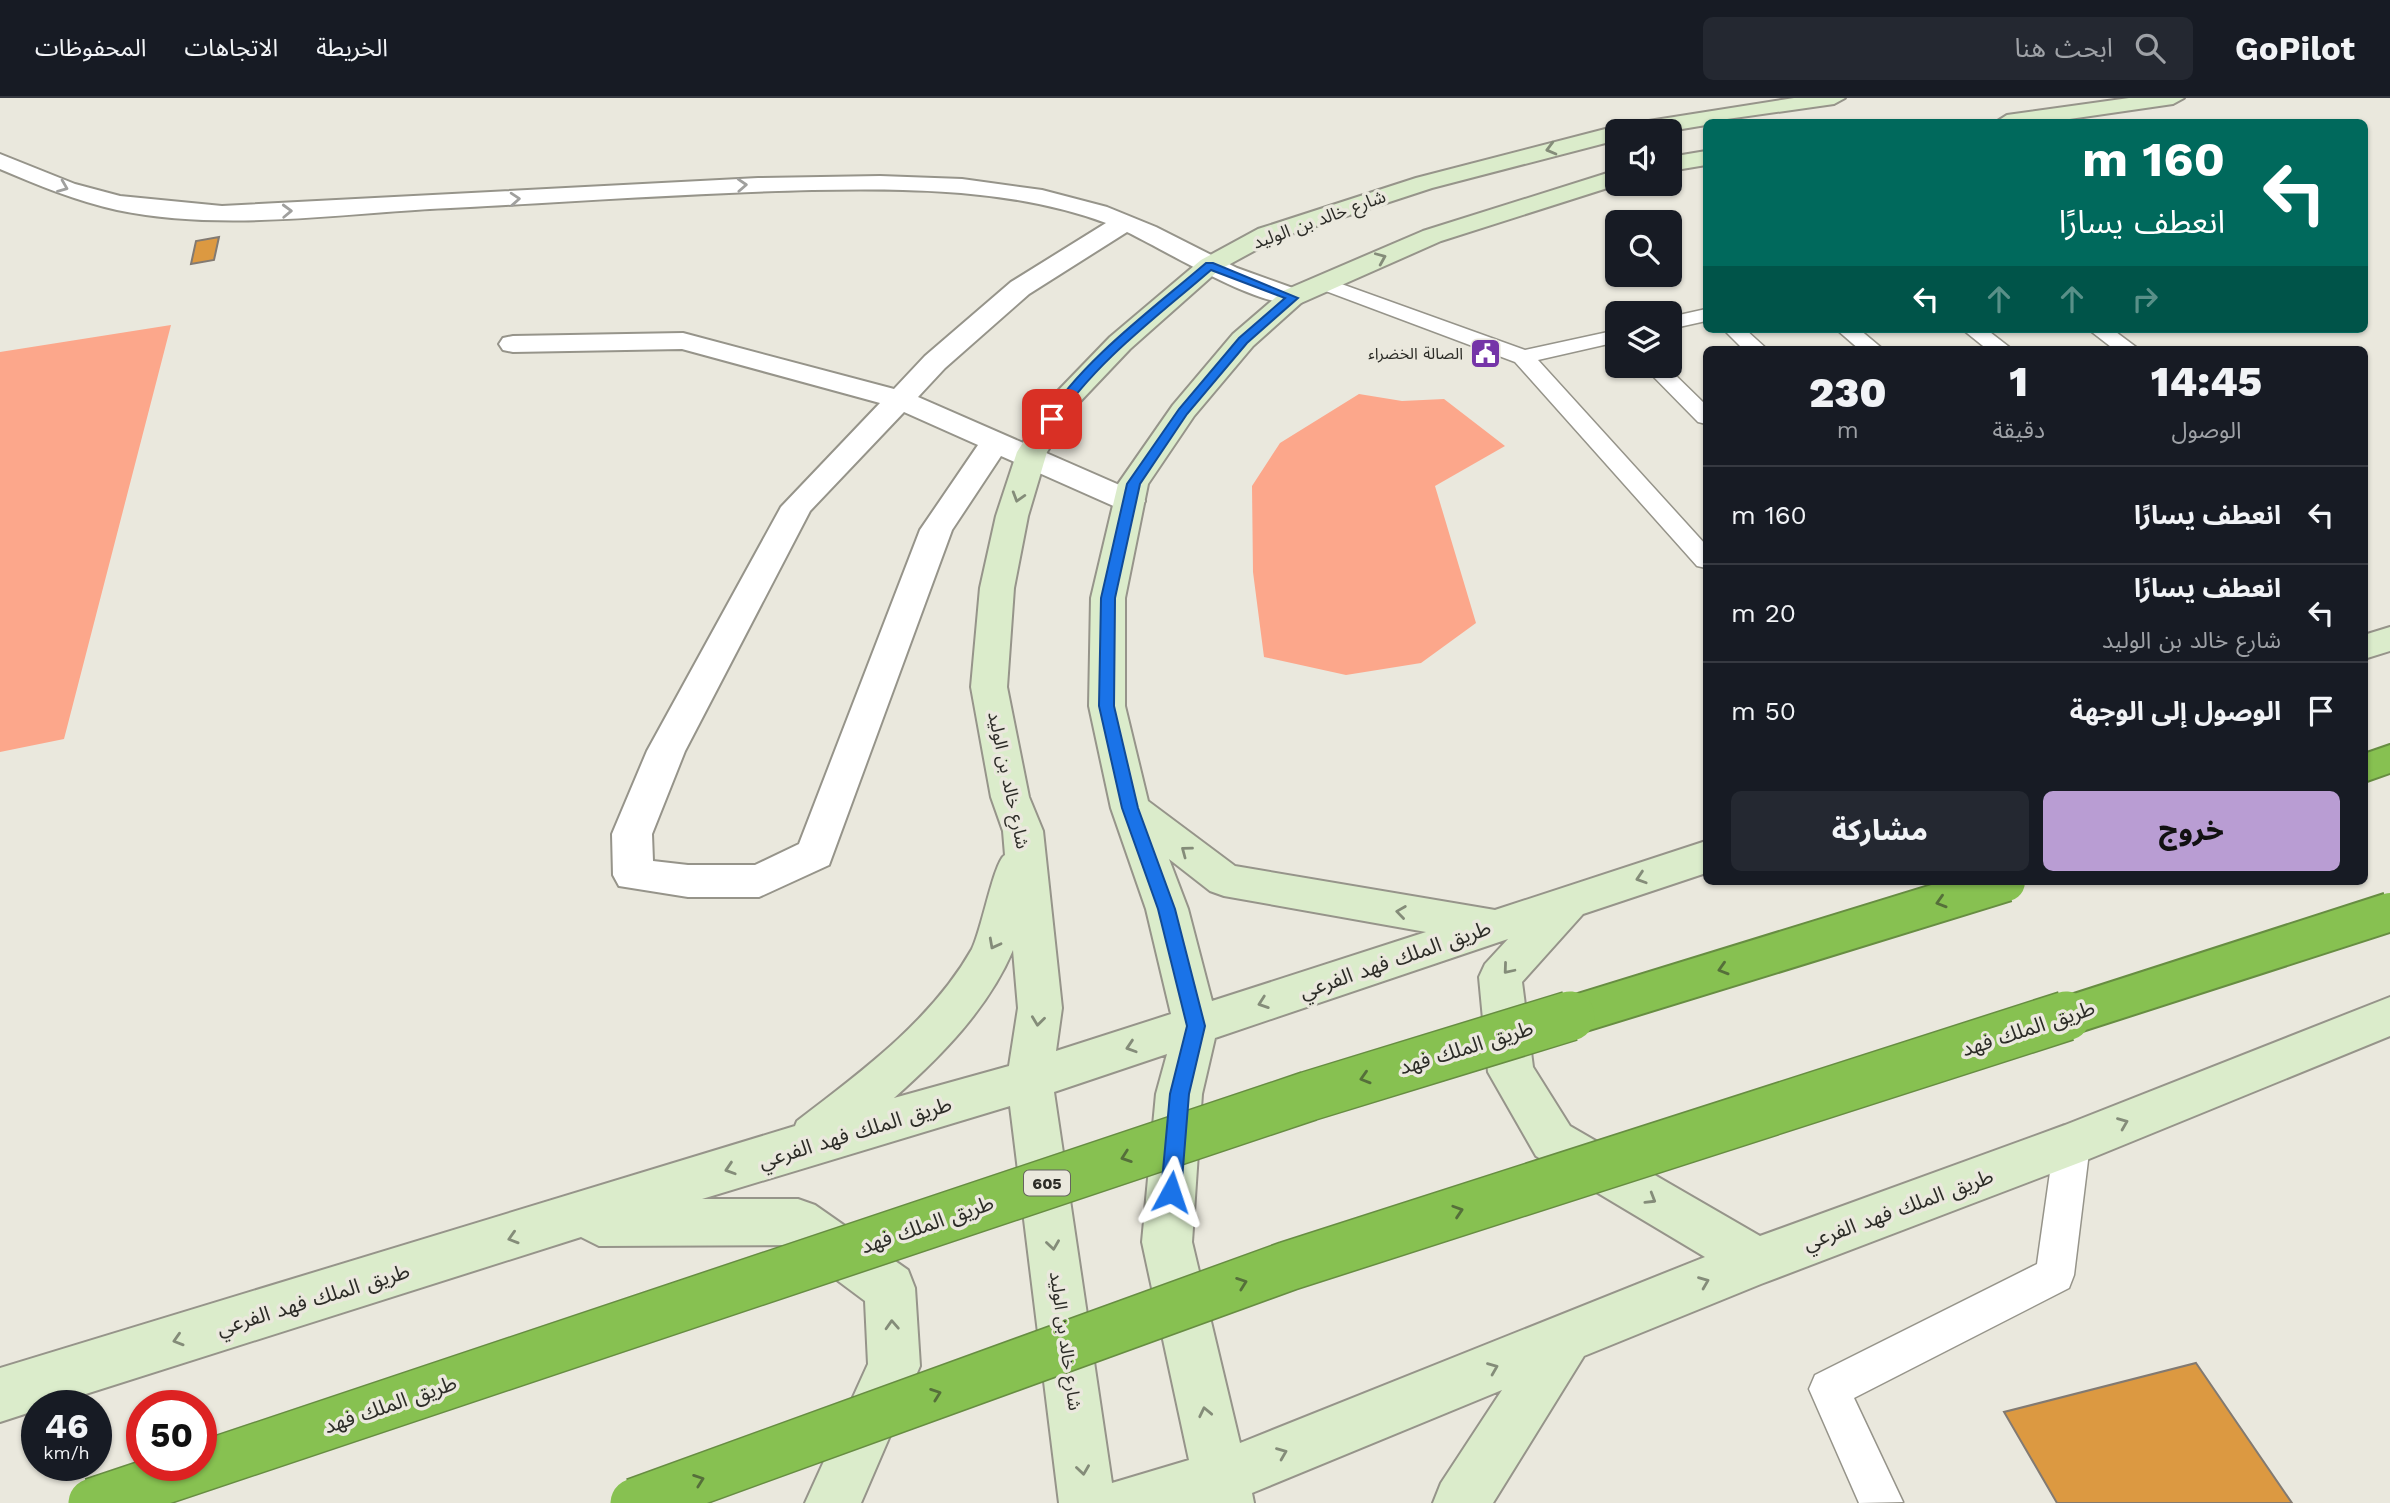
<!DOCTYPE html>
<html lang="ar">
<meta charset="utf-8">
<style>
:root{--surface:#171b24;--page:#242831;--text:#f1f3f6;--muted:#9ea1a6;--line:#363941;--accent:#b99dd3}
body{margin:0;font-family:"Work Sans","Noto Sans Arabic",sans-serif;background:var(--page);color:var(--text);direction:rtl;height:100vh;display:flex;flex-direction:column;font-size:26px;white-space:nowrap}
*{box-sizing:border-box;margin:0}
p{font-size:23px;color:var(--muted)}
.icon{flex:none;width:38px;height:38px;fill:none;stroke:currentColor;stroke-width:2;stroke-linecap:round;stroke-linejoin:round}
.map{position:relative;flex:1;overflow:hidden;direction:ltr}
.details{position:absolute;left:1703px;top:248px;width:665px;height:539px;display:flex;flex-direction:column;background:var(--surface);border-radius:10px;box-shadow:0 2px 5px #0004;direction:rtl}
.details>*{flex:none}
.banner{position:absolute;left:1703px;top:21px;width:665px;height:214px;border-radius:10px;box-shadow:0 2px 5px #0004;direction:rtl;background:#00695c;color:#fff;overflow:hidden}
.tools{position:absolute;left:1605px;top:21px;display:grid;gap:14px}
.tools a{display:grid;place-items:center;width:77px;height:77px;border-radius:10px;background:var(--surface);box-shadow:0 2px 5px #0004;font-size:35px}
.speed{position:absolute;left:21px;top:1292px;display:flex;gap:14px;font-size:35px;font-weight:700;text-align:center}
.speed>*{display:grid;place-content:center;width:91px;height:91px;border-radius:50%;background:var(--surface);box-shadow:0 2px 5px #0004;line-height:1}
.speed small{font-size:18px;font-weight:400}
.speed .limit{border:10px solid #d22;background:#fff;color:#111}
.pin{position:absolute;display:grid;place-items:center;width:60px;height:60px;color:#fff;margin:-30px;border-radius:14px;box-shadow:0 4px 10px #0006}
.me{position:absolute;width:77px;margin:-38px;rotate:5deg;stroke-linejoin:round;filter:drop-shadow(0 0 5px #0008)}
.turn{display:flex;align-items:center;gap:24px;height:147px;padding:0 28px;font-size:32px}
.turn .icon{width:91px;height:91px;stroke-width:2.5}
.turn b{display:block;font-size:49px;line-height:60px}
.lanes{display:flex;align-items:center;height:66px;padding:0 28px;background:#0003;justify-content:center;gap:35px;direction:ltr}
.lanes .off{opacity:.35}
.eta{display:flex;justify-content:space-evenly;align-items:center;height:119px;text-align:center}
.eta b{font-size:42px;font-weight:800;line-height:49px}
.action{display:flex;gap:14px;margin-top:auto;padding:14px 28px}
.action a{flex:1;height:80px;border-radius:10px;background:var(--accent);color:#111;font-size:28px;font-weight:800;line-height:80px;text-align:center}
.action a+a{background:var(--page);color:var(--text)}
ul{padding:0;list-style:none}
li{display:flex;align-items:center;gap:21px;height:98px;padding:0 28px;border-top:2px solid var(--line)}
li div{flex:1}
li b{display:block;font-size:26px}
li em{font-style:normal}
header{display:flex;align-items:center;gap:42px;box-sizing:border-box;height:98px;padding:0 35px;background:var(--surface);border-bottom:2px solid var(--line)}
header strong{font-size:33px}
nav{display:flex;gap:38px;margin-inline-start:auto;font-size:24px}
.search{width:490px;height:63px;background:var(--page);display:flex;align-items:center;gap:18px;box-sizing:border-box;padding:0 24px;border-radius:10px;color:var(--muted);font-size:26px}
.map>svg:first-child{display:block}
</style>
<header>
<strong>GoPilot</strong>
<div class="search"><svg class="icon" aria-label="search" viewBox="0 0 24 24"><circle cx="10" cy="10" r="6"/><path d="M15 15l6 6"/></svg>ابحث هنا</div>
<nav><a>الخريطة</a><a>الاتجاهات</a><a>المحفوظات</a></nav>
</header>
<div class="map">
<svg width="2390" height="1405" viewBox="0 0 2390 1405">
<rect width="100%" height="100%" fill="#eae8dd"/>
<path fill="#fca78b" d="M171,227l-107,414 -64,13v-400z
M1359,296l43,7 42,-2 61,47 -70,40 41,137 -55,40 -75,12 -82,-18 -11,-85 -1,-86 28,-43z"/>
<path fill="#dc9941" stroke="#827a72" stroke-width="2" d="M219,139l-5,23 -23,4 5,-23z
M2196,1265l96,140h-235l-53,-91z"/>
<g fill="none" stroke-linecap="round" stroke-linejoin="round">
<defs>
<path id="lane" d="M1322,179l203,73 92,-20v12l-79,18 168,185v23l-9,-2 -182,-204 -200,-75 -3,-4 3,-4z
M1706,211v12l-36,8v-12z
M1723,231h22l23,21h-24z
M1836,231h23l25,21h-24z
M1962,231h24l27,21h-25z
M2088,231h24l28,21h-25z
M1643,268h23l40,39v19l-8,-2z
M2072,1029l13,5 5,12 -16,131 -5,13 -215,110 49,104 -44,1 -50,-114 6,-14 222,-111 17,-120 5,-12z"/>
<path id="street" d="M0,56l75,30 45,12 102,10 536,-28 122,-2 82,3 80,11 65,17 49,20 81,41 64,23 4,6 -4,6c-36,9 -138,-54 -174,-71l-98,62 -84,74 -27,29 222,97 5,7 -5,7 -11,3 -11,-3 -117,-52 -49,74 -123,335 -70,32h-71l-69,-11 -6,-11 -1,-41 35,-83 134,-244 99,-104 -198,-54 -169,3 -10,-2 -4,-6 4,-6 10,-2 170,-3 211,56 31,-33 86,-74 95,-59c-93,-34 -195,-35 -294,-33 -127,3 -254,13 -382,19 -102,6 -211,22 -313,1 -41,-9 -79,-25 -117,-41zM904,314l74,33 -58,85 -121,314 -44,21h-67l-35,-4 -1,-27 33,-83 125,-240z"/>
<path id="secondary" d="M1794,0h51l-11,6 -128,18v3l-36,6h-53v9l-185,48 -156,51 -57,31 -89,79 -56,59 -27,44 -19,64 -14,72 -7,99 22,110 14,34 19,177 -6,43 115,-37 -25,-105 -35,-101 -22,-102 2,-108 27,-114 55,-79 60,-71 50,-43 140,-60 194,-61v14h3l-179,57 -140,62 -48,43 -59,70 -46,68 -23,114v108l23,95 87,65 260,44 211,-69v32l-123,41 -61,68 11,85 37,59 190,110 305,-111 325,-128v39l-301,123 -328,125 -177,72 -91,147h-60l8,-20 61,-93 -250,103 2,10h-195l-49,-397 -308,93h96l17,6 93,65 7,18 5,78 -59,137h-56l63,-139 -3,-63 -75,-56 -191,1 -18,-9 -530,168h-14v5l-37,12v-54l795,-242 2,-5c64,-49 135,-101 175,-172 10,-20 22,-88 33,-94l-2,-24 -12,-34 -20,-110 9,-99 16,-72 21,-64 35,-55 58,-60 91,-77 57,-31 158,-51 201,-52zM1169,761l41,32 14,5 202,36 -214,69 -24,-92zM1508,841l-23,25 -6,13 9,95 48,84 169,101 -465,186 -48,-201 10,-148 13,-56zM1013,852l5,58 -9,58 -115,32c47,-42 94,-89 119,-148zM1167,956l-11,40 -14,148 47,218 -77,23 -58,-391z
M2129,0h55l-11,6 -124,18h-53l11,-7z
M1706,53v14l-36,6v-14z
M2390,529v24l-26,8v-24z"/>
<path id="highway" d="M2390,647v28l-26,9v-28z"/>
</defs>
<use href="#lane" stroke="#96948a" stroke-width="3"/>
<use href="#street" stroke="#96948a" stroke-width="4"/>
<use href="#secondary" stroke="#96948a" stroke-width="4"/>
<use href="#highway" stroke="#678d42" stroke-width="4"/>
<use href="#lane" fill="#fff" fill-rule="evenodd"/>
<use href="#street" fill="#fff" fill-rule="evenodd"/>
<use href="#secondary" fill="#dbeccb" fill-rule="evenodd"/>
<use href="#highway" fill="#87c151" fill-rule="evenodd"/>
<defs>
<path id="highway-bridge-far1" d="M1564,920l442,-136
M2061,920l329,-106"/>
<path id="highway-bridge" d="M93,1405l1216,-407 261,-80
M635,1405l653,-237 778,-250"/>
</defs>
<use href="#highway-bridge-far1" stroke="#678d42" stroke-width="42" stroke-linecap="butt"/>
<use href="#highway-bridge" stroke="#678d42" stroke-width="52" stroke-linecap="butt"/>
<use href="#highway-bridge-far1" stroke="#87c151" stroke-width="38"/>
<use href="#highway-bridge" stroke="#87c151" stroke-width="49"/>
</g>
<defs><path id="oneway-chevron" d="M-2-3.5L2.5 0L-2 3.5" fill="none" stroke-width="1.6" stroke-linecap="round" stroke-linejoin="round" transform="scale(1.75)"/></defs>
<g stroke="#848c79">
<use href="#oneway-chevron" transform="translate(1551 51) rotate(165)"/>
<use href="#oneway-chevron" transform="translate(1381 160) rotate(-23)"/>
<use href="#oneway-chevron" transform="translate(1018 399) rotate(107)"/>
<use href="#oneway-chevron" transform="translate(1186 753) rotate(-143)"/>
<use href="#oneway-chevron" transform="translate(1641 780) rotate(162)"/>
<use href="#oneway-chevron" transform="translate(1401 814) rotate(-172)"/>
<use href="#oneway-chevron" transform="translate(994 846) rotate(118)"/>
<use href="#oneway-chevron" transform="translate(1508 871) rotate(130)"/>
<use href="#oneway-chevron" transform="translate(1263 905) rotate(161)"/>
<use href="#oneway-chevron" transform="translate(1038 923) rotate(97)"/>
<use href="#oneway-chevron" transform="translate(1131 949) rotate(162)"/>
<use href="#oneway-chevron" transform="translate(2123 1025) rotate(-22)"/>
<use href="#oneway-chevron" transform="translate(730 1071) rotate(162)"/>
<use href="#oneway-chevron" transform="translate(1651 1101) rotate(31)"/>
<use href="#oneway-chevron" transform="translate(513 1140) rotate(163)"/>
<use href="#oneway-chevron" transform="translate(1053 1147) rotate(82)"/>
<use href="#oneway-chevron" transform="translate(1704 1184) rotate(-22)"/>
<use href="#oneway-chevron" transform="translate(892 1227) rotate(-93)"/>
<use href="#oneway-chevron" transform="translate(178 1242) rotate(163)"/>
<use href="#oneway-chevron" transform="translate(1493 1270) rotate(-22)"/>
<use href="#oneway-chevron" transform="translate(1205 1314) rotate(-102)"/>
<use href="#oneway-chevron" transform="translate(1282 1355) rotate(-22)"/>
<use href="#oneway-chevron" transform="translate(1083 1372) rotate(82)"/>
</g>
<g stroke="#a0a09e">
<use href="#oneway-chevron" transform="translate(742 87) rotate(-3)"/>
<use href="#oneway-chevron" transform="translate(63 89) rotate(22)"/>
<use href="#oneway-chevron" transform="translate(515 101) rotate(-4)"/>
<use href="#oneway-chevron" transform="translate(287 113) rotate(-2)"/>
</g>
<g stroke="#556f3a">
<use href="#oneway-chevron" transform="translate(1941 804) rotate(163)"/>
<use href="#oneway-chevron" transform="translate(1723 871) rotate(163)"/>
<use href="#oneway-chevron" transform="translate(1365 980) rotate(163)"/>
<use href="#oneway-chevron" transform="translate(1126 1059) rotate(161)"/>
<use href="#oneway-chevron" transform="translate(1458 1113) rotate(-18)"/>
<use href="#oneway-chevron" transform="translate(1242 1185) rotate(-20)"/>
<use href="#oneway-chevron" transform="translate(936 1296) rotate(-20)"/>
<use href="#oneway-chevron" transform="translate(699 1382) rotate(-20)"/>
</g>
<path fill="#1a73e8" stroke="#114b97" stroke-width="2" d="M1206,165h7l85,35 -51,45 -60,71 -47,70 -25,114 -1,108 24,102 37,101 30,117 -16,68 -8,98 -3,7 -7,3 -7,-3 -3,-7 9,-98 17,-68 -29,-117 -36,-101 -23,-102 2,-108 26,-114 52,-75 60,-71 46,-40 -74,-28c-53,46 -116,92 -155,152l-10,-3c34,-57 109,-112 160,-156z"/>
<defs>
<symbol id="civic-square" viewBox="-11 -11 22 22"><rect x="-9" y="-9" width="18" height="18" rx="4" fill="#7534a8" stroke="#eae8dd"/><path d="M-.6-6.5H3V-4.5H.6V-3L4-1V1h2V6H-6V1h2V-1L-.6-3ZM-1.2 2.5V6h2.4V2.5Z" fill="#fff"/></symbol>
</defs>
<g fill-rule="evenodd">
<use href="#civic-square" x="1468" y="238" width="35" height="35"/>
</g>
<g text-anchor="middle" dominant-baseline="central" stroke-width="7" stroke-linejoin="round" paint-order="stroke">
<g font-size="16" fill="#2c2c27" stroke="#eae8dd" text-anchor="end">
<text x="1463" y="255">الصالة الخضراء</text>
</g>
<rect fill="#eae8dd" stroke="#65645e" stroke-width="2" x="1024" y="1072.5" width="46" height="25" rx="5"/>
<g font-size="16" font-weight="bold" fill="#2c2c27">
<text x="1047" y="1085">605</text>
</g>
<g font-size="18" fill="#2c2c27" stroke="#eae8dd">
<text transform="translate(1319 121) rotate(-20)">شارع خالد بن الوليد</text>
<text transform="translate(1009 682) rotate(78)">شارع خالد بن الوليد</text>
<text transform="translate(1066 1243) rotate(82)">شارع خالد بن الوليد</text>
</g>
<g font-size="21" fill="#2c2c27" stroke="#eae8dd">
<text transform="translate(1395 861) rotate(-19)">طريق الملك فهد الفرعي</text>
<text transform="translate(2028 930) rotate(-18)">طريق الملك فهد</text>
<text transform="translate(1466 949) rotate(-17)">طريق الملك فهد</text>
<text transform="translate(855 1034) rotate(-17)">طريق الملك فهد الفرعي</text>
<text transform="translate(1898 1111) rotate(-20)">طريق الملك فهد الفرعي</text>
<text transform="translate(927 1126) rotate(-19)">طريق الملك فهد</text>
<text transform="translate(313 1201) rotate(-17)">طريق الملك فهد الفرعي</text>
<text transform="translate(390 1306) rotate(-19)">طريق الملك فهد</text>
</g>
</g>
</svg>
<div class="tools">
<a><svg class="icon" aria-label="sound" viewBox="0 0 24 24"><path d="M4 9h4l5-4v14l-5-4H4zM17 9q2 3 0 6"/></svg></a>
<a><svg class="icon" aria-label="search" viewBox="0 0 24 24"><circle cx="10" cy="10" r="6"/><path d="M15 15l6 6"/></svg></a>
<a><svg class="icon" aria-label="layers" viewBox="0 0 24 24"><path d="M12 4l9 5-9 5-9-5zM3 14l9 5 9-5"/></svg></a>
</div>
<div class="speed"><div>46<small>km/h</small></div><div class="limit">50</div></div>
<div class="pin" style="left:1052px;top:321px;background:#d93025"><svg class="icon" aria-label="arrive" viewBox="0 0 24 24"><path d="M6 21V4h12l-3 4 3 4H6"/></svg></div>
<svg class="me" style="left:1171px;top:1094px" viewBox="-20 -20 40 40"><path d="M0-17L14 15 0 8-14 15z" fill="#1a73e8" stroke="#fff" stroke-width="4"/></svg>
<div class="banner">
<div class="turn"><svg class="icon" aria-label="left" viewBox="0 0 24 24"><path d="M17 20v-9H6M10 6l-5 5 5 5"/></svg><div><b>160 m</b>انعطف يسارًا</div></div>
<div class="lanes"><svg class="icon" aria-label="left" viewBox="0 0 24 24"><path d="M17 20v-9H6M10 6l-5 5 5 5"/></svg><svg class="icon off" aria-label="ahead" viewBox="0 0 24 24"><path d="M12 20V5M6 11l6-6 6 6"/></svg><svg class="icon off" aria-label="ahead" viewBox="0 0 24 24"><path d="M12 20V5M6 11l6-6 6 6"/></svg><svg class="icon off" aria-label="right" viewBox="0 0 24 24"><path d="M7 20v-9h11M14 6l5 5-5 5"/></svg></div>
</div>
<section class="details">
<div class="eta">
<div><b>14:45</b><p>الوصول</p></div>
<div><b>1</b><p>دقيقة</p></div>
<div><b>230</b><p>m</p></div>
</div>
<ul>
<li><svg class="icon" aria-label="left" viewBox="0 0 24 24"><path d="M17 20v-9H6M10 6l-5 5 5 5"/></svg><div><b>انعطف يسارًا</b></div><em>160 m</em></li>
<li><svg class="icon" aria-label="left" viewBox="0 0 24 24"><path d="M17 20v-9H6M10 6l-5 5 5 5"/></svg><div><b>انعطف يسارًا</b><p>شارع خالد بن الوليد</p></div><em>20 m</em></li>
<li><svg class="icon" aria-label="arrive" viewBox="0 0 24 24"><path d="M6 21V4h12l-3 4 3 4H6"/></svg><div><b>الوصول إلى الوجهة</b></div><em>50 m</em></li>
</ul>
<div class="action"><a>خروج</a><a>مشاركة</a></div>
</section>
</div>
